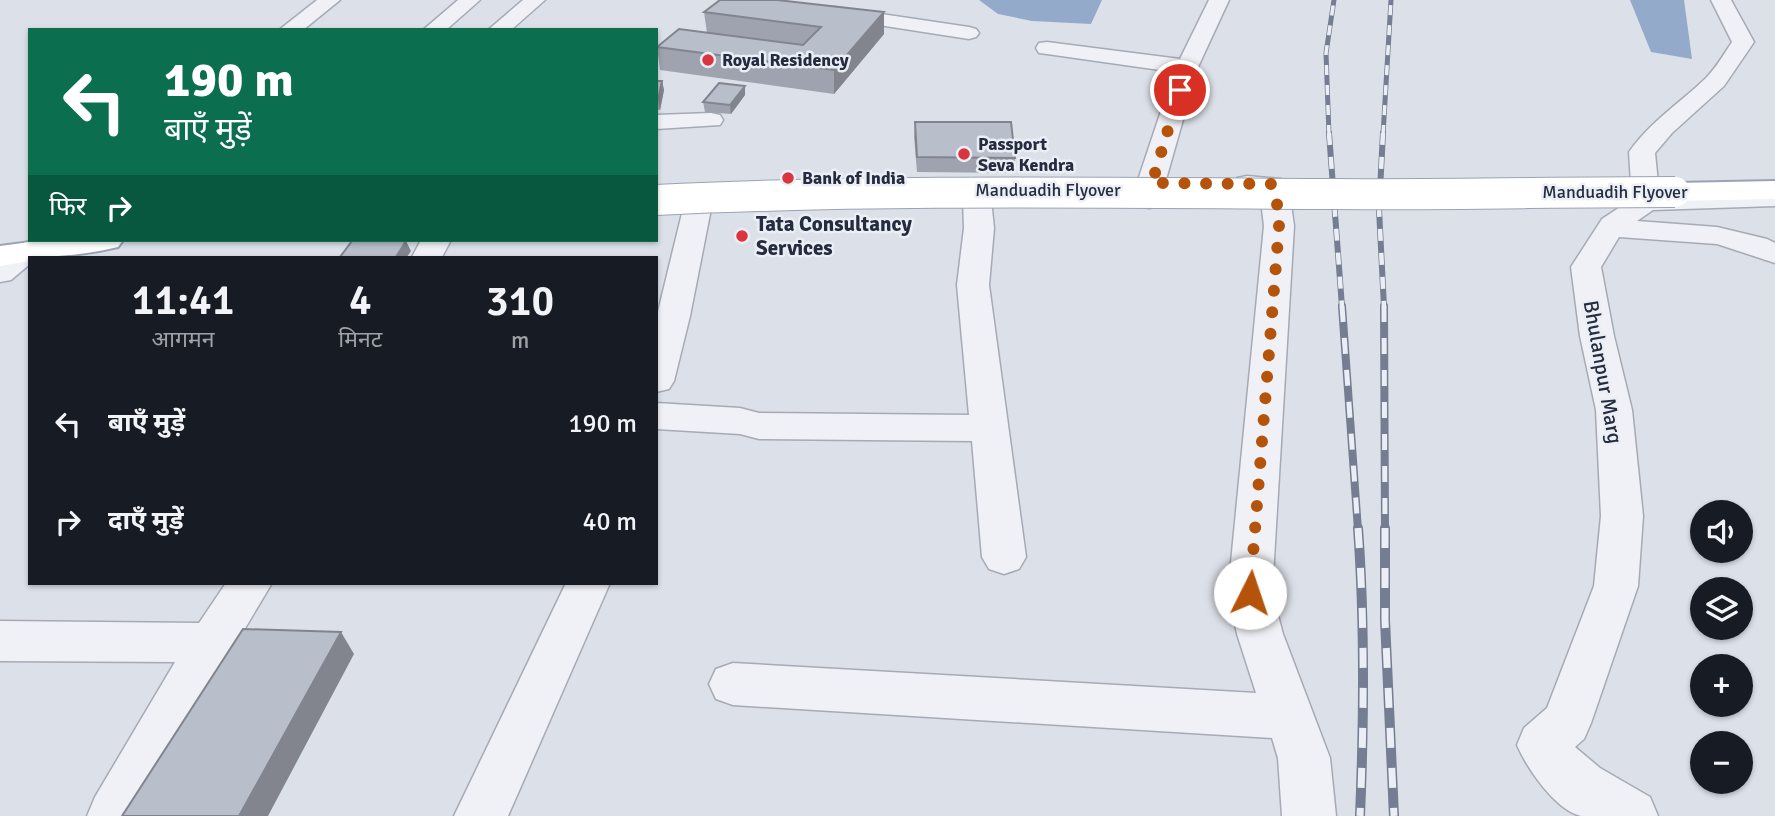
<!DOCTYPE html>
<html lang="hi">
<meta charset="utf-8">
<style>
:root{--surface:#171b24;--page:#242831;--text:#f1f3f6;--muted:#9ea1a6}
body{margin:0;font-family:Signika,"Noto Sans Devanagari",sans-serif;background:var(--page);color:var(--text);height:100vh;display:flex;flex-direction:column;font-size:26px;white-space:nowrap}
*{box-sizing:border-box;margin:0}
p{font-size:23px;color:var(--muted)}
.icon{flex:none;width:38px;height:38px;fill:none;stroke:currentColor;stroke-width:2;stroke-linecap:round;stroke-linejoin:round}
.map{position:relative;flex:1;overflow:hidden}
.panel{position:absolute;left:28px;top:256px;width:630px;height:329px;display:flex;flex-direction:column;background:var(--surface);border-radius:0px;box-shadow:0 2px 5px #0004}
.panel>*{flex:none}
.top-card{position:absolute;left:28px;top:28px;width:630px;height:214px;border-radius:0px;box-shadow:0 2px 5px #0004;background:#0b6e4f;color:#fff;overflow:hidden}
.controls{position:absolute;left:1690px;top:500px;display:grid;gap:14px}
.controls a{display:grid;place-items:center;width:63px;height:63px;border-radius:50%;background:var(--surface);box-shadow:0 2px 5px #0004;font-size:35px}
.pin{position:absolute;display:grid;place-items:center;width:60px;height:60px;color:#fff;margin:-30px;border:4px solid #fff;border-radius:50%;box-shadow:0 2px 7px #0007}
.me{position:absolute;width:77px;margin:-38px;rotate:4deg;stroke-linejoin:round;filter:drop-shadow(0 0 5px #0008)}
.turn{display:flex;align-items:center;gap:24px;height:147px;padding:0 21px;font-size:32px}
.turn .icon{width:91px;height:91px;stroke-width:2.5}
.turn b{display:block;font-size:49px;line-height:60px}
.then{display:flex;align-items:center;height:66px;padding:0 21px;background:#0003;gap:14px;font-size:26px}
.eta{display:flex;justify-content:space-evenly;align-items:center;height:119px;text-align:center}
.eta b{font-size:42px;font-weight:600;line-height:49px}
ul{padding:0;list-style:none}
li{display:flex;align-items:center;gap:21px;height:98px;padding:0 21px}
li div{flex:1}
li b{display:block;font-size:26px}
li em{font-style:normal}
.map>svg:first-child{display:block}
</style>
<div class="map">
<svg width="1775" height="816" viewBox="0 0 1775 816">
<rect width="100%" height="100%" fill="#dce0e8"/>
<path fill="#94aacb" d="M979,0h123l-11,24 -59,-3 -34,-7z
M1630,0h54l8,59 -41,-7z"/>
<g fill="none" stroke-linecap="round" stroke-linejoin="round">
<defs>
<path id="minor" d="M317,0h23l-37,30h-24z
M458,0h22l-34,30h-23z
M523,0h22l-34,30h-23z
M1209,0h20l-31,67 -33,116 -2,17 -4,6 -10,2 -10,-2 -4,-6 2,-17 37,-111 -127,-18 -8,-1 -3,-5 3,-5 8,-1 133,17z
M1711,0h20l23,42 -30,44 -52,47 -17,20 4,40 116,-3v16l-122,4 -16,11 80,6 50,12 8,4v20l-58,-19 -98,-7 -18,30 13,69 18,74 11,106 -5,70 -47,137 -7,16 -9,8 25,21 50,29 8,19c-21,0 -58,0 -77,0 -26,-6 -54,-48 -64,-71l7,-17 23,-20 47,-122 7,-70 -5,-106 -16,-74 -9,-69 31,-48 30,-20 -3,-47c21,-30 51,-49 77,-74 10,-10 18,-24 26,-36z
M834,7l135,20 7,2 3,4 -3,4 -7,2 -142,-22 -3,-4 3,-4z
M711,113l9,2 3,5 -3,5 -64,4v-14z
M1247,176l34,3 10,25 3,22 -22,367 11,41 47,124 6,58h-54l-4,-58 -6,-20 -539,-33 -17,-6 -7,-15 7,-15 17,-6 523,30 -19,-59 -9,-41 36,-367 -4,-33 -23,-3 -4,-6 4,-6z
M977,192l10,2 4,6 3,28 -5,57 37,272 -7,12 -15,5 -15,-5 -7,-12 -10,-116 -213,-2 -19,-5 -84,-5v-26l84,5 19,5 210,2 -12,-130 7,-57 -1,-28 4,-6z
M697,200l10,3 4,6 -21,107 -16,65 -5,8 -13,3v-72l27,-111 4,-6z
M421,240h30l-9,17h-30z
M27,242l11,3 4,6 -4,6h-8v7l-19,16 -11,2v-24l16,-13z
M226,583h46l-44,74 -85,159h-56l8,-19 80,-135 -175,-1v-40l199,2z
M566,583h44l-102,233h-54z"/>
<path id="major" d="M1775,181v18l-100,2 -10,-3 -4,-6 4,-6 10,-3z
M46,240h77l-5,7c-29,7 -59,10 -88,10v4l-30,5v-20z"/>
</defs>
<use href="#minor" stroke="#a5aab5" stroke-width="3"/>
<use href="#major" stroke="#9aa3b4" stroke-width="4"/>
<use href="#minor" fill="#eff1f6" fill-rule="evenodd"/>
<use href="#major" fill="#fff" fill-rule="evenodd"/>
<defs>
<path id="rail-far3" d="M1329,135l-3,-82 8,-53
M1383,135l8,-135"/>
<path id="rail-far2" d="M1329,133l13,174
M1383,133l-4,76 5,98"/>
<path id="rail-far1" d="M1342,306l16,224
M1384,306l1,224"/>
<path id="rail" d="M1358,528c7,96 6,192 2,288
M1385,528v92l9,196"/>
</defs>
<use href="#rail-far3" stroke="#747d92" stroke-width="5"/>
<use href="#rail-far2" stroke="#747d92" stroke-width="6"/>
<use href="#rail-far1" stroke="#747d92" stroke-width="8"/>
<use href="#rail" stroke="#747d92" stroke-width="10"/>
<use href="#rail-far3" stroke="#ebeff5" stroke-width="3.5" stroke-dasharray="10" stroke-linecap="butt"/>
<use href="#rail-far2" stroke="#ebeff5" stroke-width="4.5" stroke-dasharray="12" stroke-linecap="butt"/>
<use href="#rail-far1" stroke="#ebeff5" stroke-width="5" stroke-dasharray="16" stroke-linecap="butt"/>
<use href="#rail" stroke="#ebeff5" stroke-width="7" stroke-dasharray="20" stroke-linecap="butt"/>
<defs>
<path id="major-bridge" d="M656,200c225,-11 450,-7 676,-6 114,1 229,-2 343,-2"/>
</defs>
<use href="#major-bridge" stroke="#9aa3b4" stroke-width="32" stroke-linecap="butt"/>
<use href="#major-bridge" stroke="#fff" stroke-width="30"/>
</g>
<path fill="#9fa3af" d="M704,12l180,22 -50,60 -174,-24 -3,-23 50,-14z
M656,81h6l2,9 -4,20h-4z
M745,95l-14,19 -26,-2 -2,-10z
M915,122l100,36 -1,15 -97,-1 -3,-35z"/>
<path fill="#82858e" d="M884,12v22l-50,60v-24z
M662,81l2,9 -4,20 -2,-10z
M745,86v9l-14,19 -1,-9z
M406,241l5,10 -4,6h-11z
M341,632l13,22 -86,162h-29z"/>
<path fill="#b9becb" stroke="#82858e" stroke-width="2" d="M720,0h57l107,12 -50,58 -177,-23 22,-18 124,16 18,-18 -117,-15z
M656,81h6l-4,19h-2z
M719,83l26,3 -15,19 -27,-3z
M915,122h96l4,36 -98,-1z
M352,241h54l-10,16h-56z
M243,629l98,3 -102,184h-117z"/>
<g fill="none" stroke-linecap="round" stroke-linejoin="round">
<path stroke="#b45309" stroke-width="12" stroke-dasharray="0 21.6" d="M1180,90l-28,93 119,1 6,20 2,22 -29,367"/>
</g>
<g fill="#d9353f" stroke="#ebeff5" stroke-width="2.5">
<circle cx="708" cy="60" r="7"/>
<circle cx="964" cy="154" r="7"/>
<circle cx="788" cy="178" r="7"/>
<circle cx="742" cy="236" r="7"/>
</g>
<g text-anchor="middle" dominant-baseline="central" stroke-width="5" stroke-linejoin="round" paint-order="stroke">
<g font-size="18" font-weight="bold" fill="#252c3f" stroke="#ebeff5" text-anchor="start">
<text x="722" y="60">Royal Residency</text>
<text x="978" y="144">Passport<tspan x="978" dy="21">Seva Kendra</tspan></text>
<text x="802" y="178">Bank of India</text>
</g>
<g font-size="18" fill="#252c3f" stroke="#ebeff5">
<text x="1048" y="190">Manduadih Flyover</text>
<text x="1615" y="192">Manduadih Flyover</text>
</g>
<g font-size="21" font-weight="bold" fill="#252c3f" stroke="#ebeff5" text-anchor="start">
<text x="756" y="224">Tata Consultancy<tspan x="756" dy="24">Services</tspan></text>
</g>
<g font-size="21" fill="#252c3f" stroke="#ebeff5">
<text transform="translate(1603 372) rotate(80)">Bhulanpur Marg</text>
</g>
</g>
</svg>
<div class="controls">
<a><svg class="icon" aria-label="sound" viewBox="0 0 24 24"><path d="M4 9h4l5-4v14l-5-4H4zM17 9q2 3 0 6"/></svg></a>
<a><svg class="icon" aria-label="layers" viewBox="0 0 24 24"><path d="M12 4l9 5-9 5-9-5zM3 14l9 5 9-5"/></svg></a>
<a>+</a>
<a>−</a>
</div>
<div class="pin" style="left:1180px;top:90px;background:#d93025"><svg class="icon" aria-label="arrive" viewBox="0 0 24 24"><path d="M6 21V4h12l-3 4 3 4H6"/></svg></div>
<svg class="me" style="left:1250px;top:593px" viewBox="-20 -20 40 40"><circle r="19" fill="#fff"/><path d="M0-13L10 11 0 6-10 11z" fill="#b45309"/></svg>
<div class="top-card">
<div class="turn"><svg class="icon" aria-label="left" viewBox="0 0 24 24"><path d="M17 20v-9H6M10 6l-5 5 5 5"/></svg><div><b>190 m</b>बाएँ मुड़ें</div></div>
<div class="then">फिर<svg class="icon" aria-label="right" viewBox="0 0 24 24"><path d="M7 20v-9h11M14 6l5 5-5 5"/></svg></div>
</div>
<section class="panel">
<div class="eta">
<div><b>11:41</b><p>आगमन</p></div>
<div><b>4</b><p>मिनट</p></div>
<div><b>310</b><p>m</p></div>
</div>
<ul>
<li><svg class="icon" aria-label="left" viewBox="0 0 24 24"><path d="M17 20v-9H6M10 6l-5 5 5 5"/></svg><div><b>बाएँ मुड़ें</b></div><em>190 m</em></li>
<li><svg class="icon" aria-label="right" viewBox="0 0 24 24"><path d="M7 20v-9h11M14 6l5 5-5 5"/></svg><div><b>दाएँ मुड़ें</b></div><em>40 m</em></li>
</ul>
</section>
</div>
